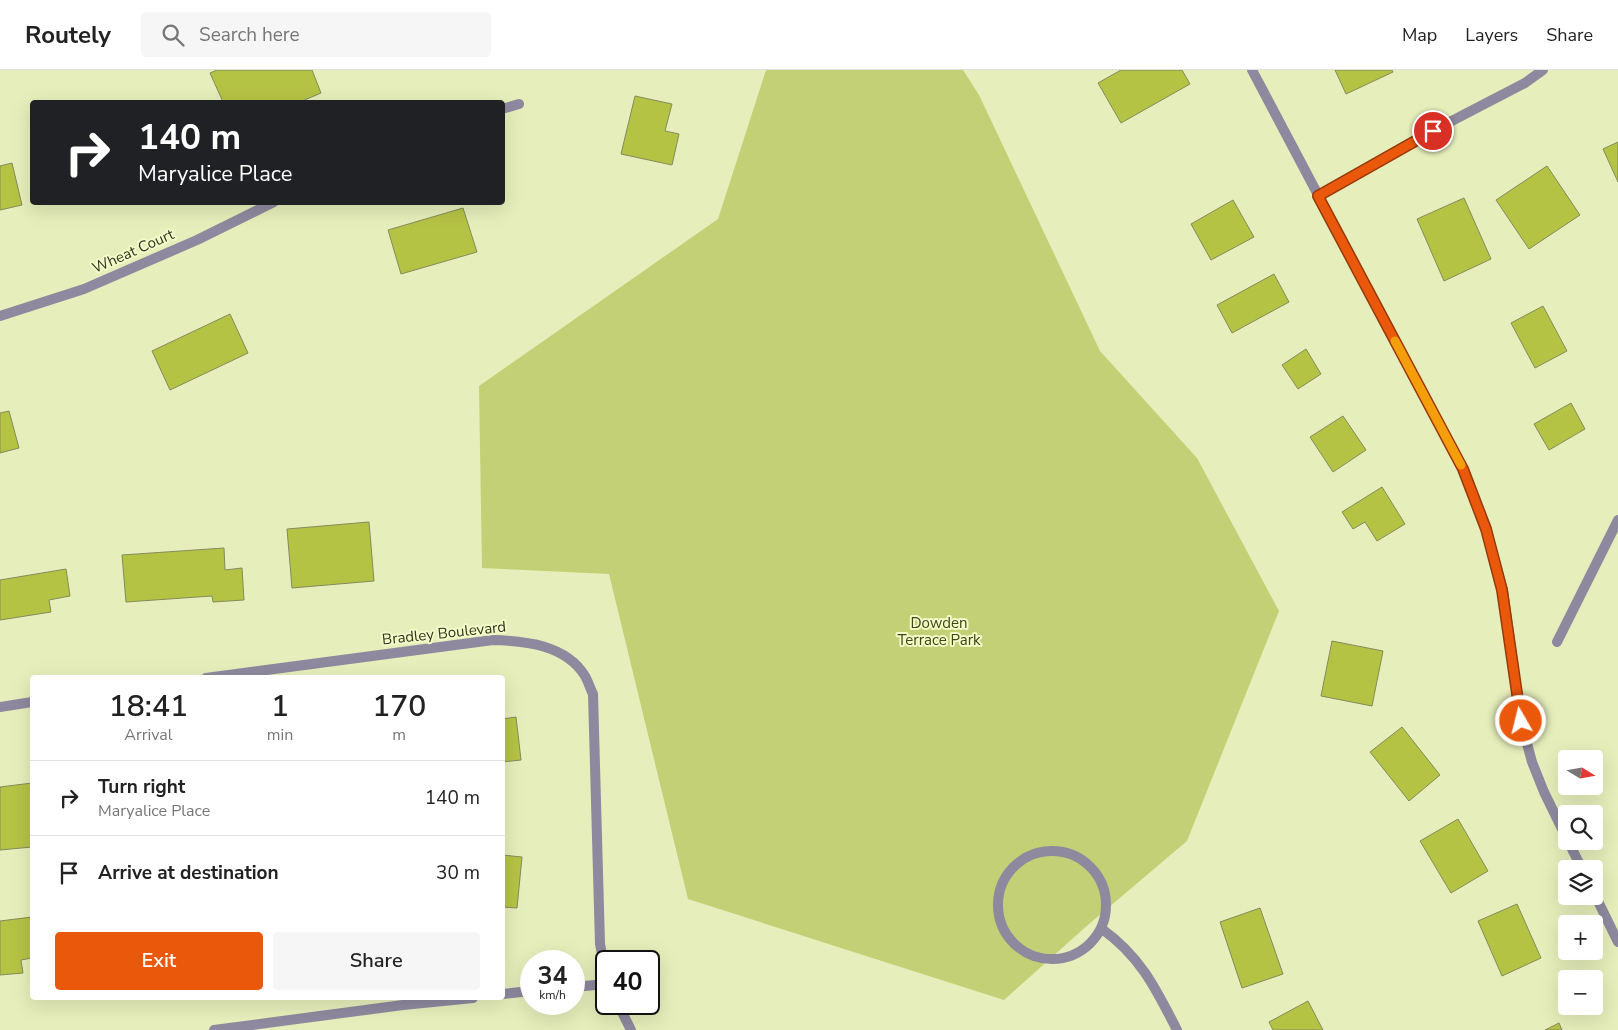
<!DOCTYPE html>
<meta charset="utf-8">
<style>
:root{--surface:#fff;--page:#f6f6f6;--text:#222;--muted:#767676;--line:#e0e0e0;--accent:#ea580c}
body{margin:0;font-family:"Nunito Sans",sans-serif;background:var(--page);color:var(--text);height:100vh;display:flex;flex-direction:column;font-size:19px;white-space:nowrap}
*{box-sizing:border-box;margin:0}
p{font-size:16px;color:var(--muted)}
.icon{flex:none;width:28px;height:28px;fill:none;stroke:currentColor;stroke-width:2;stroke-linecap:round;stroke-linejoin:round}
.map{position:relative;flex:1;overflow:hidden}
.details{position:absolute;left:30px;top:605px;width:475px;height:325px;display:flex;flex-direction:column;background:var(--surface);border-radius:5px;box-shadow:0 5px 20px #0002}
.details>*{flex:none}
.top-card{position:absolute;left:30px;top:30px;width:475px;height:105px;border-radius:5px;box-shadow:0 5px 20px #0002;background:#202124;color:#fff;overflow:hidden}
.needle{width:32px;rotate:101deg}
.fabs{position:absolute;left:1558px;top:680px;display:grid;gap:10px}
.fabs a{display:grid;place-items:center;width:45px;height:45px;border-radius:5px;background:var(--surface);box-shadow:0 5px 20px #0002;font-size:25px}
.speed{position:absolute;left:520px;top:880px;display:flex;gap:10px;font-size:25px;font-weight:700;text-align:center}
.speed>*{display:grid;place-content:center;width:65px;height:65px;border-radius:50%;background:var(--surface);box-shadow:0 5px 20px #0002;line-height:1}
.speed small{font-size:12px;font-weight:400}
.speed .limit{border:2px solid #111;border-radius:8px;background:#fff;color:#111}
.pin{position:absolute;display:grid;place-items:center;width:42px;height:42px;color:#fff;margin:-21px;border:2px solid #fff;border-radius:50%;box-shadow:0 1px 5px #0007}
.me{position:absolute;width:55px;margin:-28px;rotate:352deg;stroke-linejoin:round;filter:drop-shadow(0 0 4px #0008)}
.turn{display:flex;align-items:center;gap:18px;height:105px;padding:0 25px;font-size:22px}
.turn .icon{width:65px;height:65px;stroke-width:2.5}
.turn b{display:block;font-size:35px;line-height:42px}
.eta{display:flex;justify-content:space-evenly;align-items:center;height:85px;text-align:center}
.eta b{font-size:30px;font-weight:600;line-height:35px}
.primary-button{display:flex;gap:10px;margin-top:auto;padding:10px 25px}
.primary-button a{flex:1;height:58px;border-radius:5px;background:var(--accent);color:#fff;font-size:20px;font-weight:600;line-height:58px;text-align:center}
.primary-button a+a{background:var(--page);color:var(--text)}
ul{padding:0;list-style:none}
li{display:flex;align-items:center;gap:15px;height:75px;padding:0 25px;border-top:1px solid var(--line)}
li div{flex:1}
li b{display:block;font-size:19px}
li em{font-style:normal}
header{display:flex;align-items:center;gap:30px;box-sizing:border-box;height:70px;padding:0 25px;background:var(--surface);border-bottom:1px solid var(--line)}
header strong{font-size:24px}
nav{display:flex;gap:28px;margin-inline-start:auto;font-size:18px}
.search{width:350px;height:45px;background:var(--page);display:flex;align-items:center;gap:12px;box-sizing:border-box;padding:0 18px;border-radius:5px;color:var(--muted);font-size:19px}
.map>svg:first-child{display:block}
</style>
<header>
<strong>Routely</strong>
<div class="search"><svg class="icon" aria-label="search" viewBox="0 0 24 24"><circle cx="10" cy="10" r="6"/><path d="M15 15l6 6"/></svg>Search here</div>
<nav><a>Map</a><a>Layers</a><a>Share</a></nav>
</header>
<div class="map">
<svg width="1618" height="960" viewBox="0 0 1618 960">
<rect width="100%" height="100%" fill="#e6eebb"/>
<path fill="#c4d076" d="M766,0h197l16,25 121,256 97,107 82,153 -92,230 -98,83 -85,76 -316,-101 -79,-325 -127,-6 -3,-182 239,-167z"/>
<path fill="#b5c345" stroke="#848b5b" d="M217,0h95l9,23 -21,9h-77l-13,-29z
M1121,0h61l8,14 -69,39 -23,-40z
M1335,0h57l1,2 -47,22z
M635,26l37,8 -7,27 14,3 -7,31 -51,-11z
M1618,72v40l-15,-33z
M12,93l10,42 -22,5v-44z
M1547,96l33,49 -51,34 -33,-49z
M1464,128l27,61 -47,22 -27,-62z
M1233,130l21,37 -43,23 -20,-36z
M463,138l14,44 -76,22 -13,-44z
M1274,204l15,28 -57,31 -15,-28z
M1543,236l24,45 -32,17 -24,-45z
M230,244l18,39 -78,37 -18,-39z
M1306,279l15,25 -23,15 -16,-24z
M1571,333l14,26 -36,21 -15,-26z
M9,341l10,37 -19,5v-40z
M1343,346l23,34 -33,22 -23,-35z
M1382,417l23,37 -28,17 -12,-19 -12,7 -11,-17z
M369,452l5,59 -82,7 -5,-59z
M224,478l1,22 17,-2 2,32 -31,2 -1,-6 -86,6 -4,-47z
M66,499l4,27 -21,4 2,12 -51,8v-40z
M1332,571l51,10 -11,55 -51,-10z
M516,647l5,43 -19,2v-43z
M1402,657l38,48 -31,26 -39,-49z
M32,713v64l-32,3v-63z
M1458,749l30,52 -37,22 -31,-52z
M502,785l20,2 -5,51 -15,-1z
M1517,834l24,54 -39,18 -24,-55z
M1260,838l23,66 -41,14 -22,-66z
M32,847v41l-11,2 2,13 -23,2v-54z
M1308,931l15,29h-50l-4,-8z
M1559,953l3,7h-17z"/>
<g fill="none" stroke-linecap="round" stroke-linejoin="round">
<path stroke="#8e899e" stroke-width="10" d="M1557,572l61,-122"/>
<path stroke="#8e899e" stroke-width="10" d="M502,39l17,-5
M1318,126l99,-57 108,-56 18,-13
M0,246l84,-27 113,-49 77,-38
M206,608l287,-38c33,1 73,5 92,36 3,5 5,12 8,18l7,250 6,30
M0,637l32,-5
M998 835a54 54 0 1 1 108 0a54 54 0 1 1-108 0Z
M1102,859c39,28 54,60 75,101
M574,917l32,-3
M502,924l29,-3
M618,934l13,26
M214,960l189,-25 70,-7"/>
<path stroke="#8e899e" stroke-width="10" d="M1252,0l211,399 23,60 17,61 18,131 11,41 12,30 22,45
M1568,771l14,28
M1594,823l24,49"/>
</g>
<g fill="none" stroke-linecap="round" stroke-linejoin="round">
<defs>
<path id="route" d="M1433,61l-115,65 145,273 23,60 16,61 19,131"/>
</defs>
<use href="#route" stroke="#983908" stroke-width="12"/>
<use href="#route" stroke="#ea580c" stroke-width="9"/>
<path stroke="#f59e0b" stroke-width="9" d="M1395,271l66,124"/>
</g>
<g text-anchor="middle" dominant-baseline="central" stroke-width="4" stroke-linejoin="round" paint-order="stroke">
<g font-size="15" fill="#313420" stroke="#f3fbc8">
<text transform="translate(133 181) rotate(-24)">Wheat Court</text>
<text transform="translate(444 563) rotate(-6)">Bradley Boulevard</text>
</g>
<g font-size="15" fill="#404513" stroke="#f3fbc8">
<text x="939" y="553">Dowden<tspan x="939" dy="17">Terrace Park</tspan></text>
</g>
</g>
</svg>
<div class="fabs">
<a><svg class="needle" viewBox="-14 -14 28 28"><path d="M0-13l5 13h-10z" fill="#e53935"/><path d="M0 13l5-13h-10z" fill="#767676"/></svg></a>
<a><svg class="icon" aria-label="search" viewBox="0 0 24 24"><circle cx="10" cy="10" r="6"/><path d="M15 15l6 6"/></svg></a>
<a><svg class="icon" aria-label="layers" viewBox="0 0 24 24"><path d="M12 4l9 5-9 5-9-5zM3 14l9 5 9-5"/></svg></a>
<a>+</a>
<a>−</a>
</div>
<div class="speed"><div>34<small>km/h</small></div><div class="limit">40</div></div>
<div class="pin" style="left:1433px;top:61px;background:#d93025"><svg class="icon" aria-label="arrive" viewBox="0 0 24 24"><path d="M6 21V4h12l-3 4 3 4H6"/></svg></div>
<svg class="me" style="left:1521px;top:651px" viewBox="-20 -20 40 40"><circle r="17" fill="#ea580c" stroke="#fff" stroke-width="3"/><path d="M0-11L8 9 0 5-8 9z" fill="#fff"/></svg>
<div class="top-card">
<div class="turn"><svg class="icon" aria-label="right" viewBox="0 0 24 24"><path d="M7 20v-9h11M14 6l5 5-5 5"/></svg><div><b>140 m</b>Maryalice Place</div></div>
</div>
<section class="details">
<div class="eta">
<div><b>18:41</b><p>Arrival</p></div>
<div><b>1</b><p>min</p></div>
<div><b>170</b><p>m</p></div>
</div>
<ul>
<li><svg class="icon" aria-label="right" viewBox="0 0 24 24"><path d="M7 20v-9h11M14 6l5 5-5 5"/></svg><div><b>Turn right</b><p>Maryalice Place</p></div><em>140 m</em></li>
<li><svg class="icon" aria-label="arrive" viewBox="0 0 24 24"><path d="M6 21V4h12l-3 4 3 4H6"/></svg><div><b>Arrive at destination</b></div><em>30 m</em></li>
</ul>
<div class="primary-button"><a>Exit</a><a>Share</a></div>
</section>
</div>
